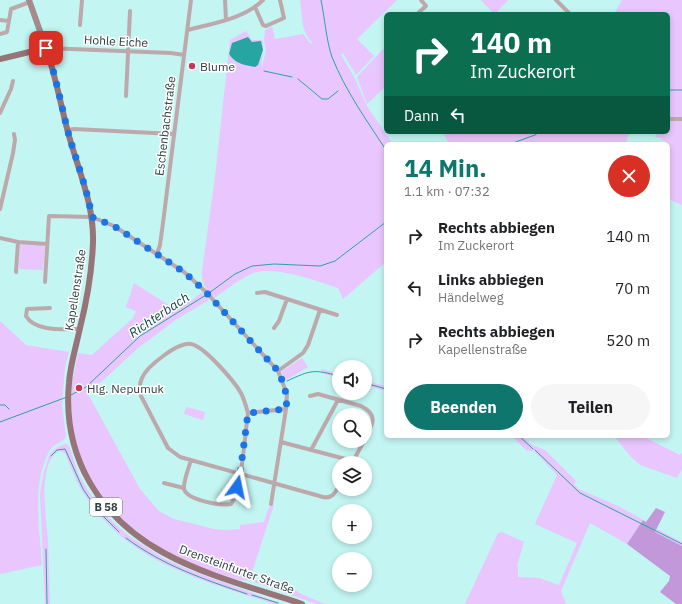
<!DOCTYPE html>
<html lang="de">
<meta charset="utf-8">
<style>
:root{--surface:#fff;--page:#f6f6f6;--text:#202124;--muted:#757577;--accent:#0f766e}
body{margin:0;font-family:"IBM Plex Sans",sans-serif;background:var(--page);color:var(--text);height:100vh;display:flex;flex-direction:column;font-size:15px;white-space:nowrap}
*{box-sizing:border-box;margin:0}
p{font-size:13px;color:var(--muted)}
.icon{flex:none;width:22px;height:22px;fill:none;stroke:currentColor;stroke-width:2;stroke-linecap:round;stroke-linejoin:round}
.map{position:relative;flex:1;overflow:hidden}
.panel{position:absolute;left:384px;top:142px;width:286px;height:296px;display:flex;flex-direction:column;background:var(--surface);border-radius:6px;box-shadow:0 2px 6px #0003}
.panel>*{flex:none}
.banner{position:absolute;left:384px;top:12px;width:286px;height:122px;border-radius:6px;box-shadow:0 2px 6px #0003;background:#0b6e4f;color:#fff;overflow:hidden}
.tools{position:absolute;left:332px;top:360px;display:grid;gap:8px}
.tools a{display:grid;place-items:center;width:40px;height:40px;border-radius:50%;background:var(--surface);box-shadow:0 2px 6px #0003;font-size:20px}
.pin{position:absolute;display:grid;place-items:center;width:34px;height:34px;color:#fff;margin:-17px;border-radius:8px;box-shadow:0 2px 6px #0006}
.me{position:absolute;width:44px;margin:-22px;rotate:12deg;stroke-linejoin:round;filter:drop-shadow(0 0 3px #0008)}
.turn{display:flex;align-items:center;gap:14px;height:84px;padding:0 20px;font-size:18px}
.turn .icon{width:52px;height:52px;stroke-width:2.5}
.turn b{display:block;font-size:28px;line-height:34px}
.then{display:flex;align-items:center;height:38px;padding:0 20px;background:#0003;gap:8px;font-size:15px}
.round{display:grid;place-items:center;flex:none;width:42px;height:42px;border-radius:21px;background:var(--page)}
.head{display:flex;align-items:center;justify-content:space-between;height:68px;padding:0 20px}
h1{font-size:24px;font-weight:700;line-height:30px;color:var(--accent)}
.cta{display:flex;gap:8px;margin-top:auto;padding:8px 20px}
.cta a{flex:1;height:46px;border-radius:24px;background:var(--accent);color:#fff;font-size:16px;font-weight:700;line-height:46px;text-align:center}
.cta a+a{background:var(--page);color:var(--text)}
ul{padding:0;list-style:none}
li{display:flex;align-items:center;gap:12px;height:52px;padding:0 20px}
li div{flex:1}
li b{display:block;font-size:15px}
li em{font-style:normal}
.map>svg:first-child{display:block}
</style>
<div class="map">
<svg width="682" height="604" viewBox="0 0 682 604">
<rect width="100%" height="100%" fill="#c3f5f2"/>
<path fill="#e9c6fd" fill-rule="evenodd" d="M300,0h97l-40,39 17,17 -18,19 -13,-22 -2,2 13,22 14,31 25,36h-7v118l-43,37 -5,-11c-21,-7 -66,-24 -87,-14 -13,6 -25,16 -37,24 -8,-9 -13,-15 -12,-27l13,-94 15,-137 16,-9 6,9h10c4,11 -2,18 0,28l4,-18 -2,-10h1h-1l1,-10 7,-4 3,13 28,-5 8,10 1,-2c-11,-11 -10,-27 -12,-42zM263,50l-5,15 -24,-4 -5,-7z
M481,0h27l-13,14h-5l2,-2z
M622,0h60v118l-14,-1v-103h-54z
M386,46v40l-19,18 -10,-27z
M668,120l14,1v84l-14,-6v-55l-8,-6 -5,-1 2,-5h11z
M443,132h187l-5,12h-176z
M22,244l20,1 3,2 -2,22 -1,1 -22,-1 -1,-2 1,-22z
M134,283l41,26 17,-9 10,-8 7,8 -32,19 -40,30 -49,45 52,95 19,22 15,8 40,10 11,1 15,-1v-4l24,-3 5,-15h1l2,-3 2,1 -24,73 32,10 13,2 6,4 24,10h-8l-63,-22v-2c-17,3 -38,-7 -55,-13 -66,-26 -119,-74 -128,-148 -1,-10 1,-21 1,-30l-1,-1 7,-35 14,2 41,-37 3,-7 -10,-4z
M0,321l26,24 43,7 -4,15 -2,25 -1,13 4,32c-4,6 -12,6 -16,13 -19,32 -10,80 -8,115l-42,9z
M302,358l6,9 -22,13 -5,-8z
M322,369l17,5v4l-18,-5z
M365,381l21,5v5l-21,-6z
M186,407l19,5 -2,8 -19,-6z
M512,436h10l10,9 13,5 31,31 -2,3 5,5 41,18 23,13 -16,24 -37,-21 -29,68 5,13h-101l33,-71 4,-1 22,10 -7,24 1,1v10l21,1 20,7 18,-42 -42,-19 22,-49 -24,-25 -2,2 -2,-2 -2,1z
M614,436h28l38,19 2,-2v16l-5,9 -37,-13 -9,-8z
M65,444h2l2,2 10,29 8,14 12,18 14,15 16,14 34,22 24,11 96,35h-9c-75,-25 -150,-42 -193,-115 -7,-11 -11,-24 -16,-36l-6,-2c-23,13 -12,70 -11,91 1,21 1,41 2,62h-5l-5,-110 4,-23 6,-17 6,-6z
M657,529l25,13v4l-27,-14z"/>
<path fill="#c298db" d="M656,508l9,4 -10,20 27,14v58h-6l-16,-12 9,-11 1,-5 -43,-32 16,-24 3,2z"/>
<path fill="#27a5a3" d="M248,37l4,5 9,-1 2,9 -5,15 -3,2c-10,-2 -20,-3 -26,-13l3,-11z"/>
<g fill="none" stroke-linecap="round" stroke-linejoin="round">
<path stroke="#27a5a3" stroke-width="1" d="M321,0c4,19 5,39 11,57 13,33 35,64 54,93
M264,71l28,6
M298,79l24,20h6l10,-8
M668,90h14
M510,144l25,-9 4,-3
M209,293l26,-19 17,-8 22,-2 46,2 15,-5 51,-39
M287,381c24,-11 26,-12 52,-5
M365,383l21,6
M71,395l15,-8 54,-51 66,-41
M0,405h5l4,4
M0,422l67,-25
M519,436l14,13
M535,450l45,43 102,51
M51,456l6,-6 8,-1 18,40 15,22 21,21
M126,538c38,28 77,41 121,56
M46,549l1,55
M252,595l26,8"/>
<path stroke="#bda9ab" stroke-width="4" d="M225,0l1,20
M556,0l14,14
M255,7l8,18 3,1 18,-8 -4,-18
M417,14l9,-8 -5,-6
M0,20l9,1
M80,25l2,-25
M188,30c25,-7 56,-11 75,-30
M0,34l7,-2 4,-23 19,-7
M46,48l125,5 13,2
M126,96l4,-85
M0,113l11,-24 2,-8
M668,119h14
M68,130l6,-1 100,5
M0,209l13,-56 2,-13 -1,-6
M0,238l18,4 29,2
M157,254l3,-9 3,-22 28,-223
M16,272l2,-30
M45,282l4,-66 43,1 22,9 70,46 21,19 73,80 9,23 -1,15 -15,95
M257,293l8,-1 72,23
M50,308l-23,1 -1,7c9,16 38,13 54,13
M274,328l5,-7 8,-22
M278,371l25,-18 5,-8 12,-35
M310,396l8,-2 43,12c18,9 12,18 4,32
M286,409l-38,4c-2,-7 -4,-14 -7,-20 -7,-12 -37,-47 -50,-49 -13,-2 -44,22 -49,34 -3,6 -3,11 -1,18l27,52 12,9 143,40c9,2 12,-4 16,-11
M281,442l72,19
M311,450l27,-50
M191,460c-2,7 -8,22 -7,29 3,11 36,17 47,15 11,-16 14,-70 17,-91
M352,463l12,-22
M164,483l20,5"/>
<path stroke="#a68a8c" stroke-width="6" d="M29,0l17,48"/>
<path stroke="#967477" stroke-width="6" d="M0,59l46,-11c10,29 15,59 23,88 10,36 25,69 24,106 -1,29 -6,58 -13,86 -4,19 -10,37 -11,55 -7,74 31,135 95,170 42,23 93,36 138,51"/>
</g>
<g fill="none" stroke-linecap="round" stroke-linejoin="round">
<path stroke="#1a73e8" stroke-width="7" stroke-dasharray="0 12.6" d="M46,48c10,28 15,56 22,84 8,28 19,56 24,85l22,9 70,46 21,19 73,80c6,13 10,24 8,38l-38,4 -8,61 -3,13"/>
</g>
<g fill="#c83857" stroke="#fff" stroke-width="1.5">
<circle cx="192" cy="66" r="4"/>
<circle cx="79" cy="388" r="4"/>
</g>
<g text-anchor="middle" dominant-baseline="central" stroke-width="3" stroke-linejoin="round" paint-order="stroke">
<rect fill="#fff" stroke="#6d7a7a" stroke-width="1" x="90" y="498" width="32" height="18" rx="3"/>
<g font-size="11" font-weight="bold" fill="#2e4141">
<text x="106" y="507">B 58</text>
</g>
<g font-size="12" fill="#2e4141" stroke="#fff">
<text transform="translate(116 41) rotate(3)">Hohle Eiche</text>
<text transform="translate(165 126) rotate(-83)">Eschenbachstraße</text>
<text transform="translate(75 290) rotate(-81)">Kapellenstraße</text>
<text transform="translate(237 569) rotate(20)">Drensteinfurter Straße</text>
</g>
<g font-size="12" fill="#2e4141" stroke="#fff" text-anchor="start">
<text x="200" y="66">Blume</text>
<text x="87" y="388">Hlg. Nepumuk</text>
</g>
<g font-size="13" font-style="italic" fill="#0e4443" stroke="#fff">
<text transform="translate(159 315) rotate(-34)">Richterbach</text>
</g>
</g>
</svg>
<div class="tools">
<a><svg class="icon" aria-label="sound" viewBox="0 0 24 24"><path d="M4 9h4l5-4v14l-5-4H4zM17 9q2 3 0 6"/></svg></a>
<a><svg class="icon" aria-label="search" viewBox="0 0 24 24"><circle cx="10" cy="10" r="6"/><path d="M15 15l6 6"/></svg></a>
<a><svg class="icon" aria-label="layers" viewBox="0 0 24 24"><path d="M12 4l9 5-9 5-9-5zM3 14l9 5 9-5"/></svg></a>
<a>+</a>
<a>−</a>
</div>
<div class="pin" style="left:46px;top:48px;background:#d93025"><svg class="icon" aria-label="arrive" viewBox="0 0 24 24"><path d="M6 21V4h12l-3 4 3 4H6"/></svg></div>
<svg class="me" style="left:237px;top:487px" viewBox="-20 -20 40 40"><path d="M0-17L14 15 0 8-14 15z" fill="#1a73e8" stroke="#fff" stroke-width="4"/></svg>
<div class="banner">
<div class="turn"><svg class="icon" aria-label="right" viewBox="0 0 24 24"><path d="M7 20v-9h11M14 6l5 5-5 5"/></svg><div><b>140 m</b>Im Zuckerort</div></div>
<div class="then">Dann<svg class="icon" aria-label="left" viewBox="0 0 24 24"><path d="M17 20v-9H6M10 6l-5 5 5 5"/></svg></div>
</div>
<section class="panel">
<div class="head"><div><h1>14 Min.</h1><p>1.1 km · 07:32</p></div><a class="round" style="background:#d93025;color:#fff"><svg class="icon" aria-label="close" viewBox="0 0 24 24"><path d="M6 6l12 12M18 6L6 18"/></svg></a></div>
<ul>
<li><svg class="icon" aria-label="right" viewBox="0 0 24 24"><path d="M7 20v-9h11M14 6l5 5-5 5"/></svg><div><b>Rechts abbiegen</b><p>Im Zuckerort</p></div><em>140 m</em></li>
<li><svg class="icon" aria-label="left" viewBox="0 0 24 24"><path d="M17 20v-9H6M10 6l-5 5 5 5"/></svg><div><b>Links abbiegen</b><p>Händelweg</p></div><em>70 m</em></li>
<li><svg class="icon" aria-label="right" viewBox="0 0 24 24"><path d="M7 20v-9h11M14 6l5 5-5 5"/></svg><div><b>Rechts abbiegen</b><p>Kapellenstraße</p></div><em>520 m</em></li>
</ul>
<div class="cta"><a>Beenden</a><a>Teilen</a></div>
</section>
</div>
